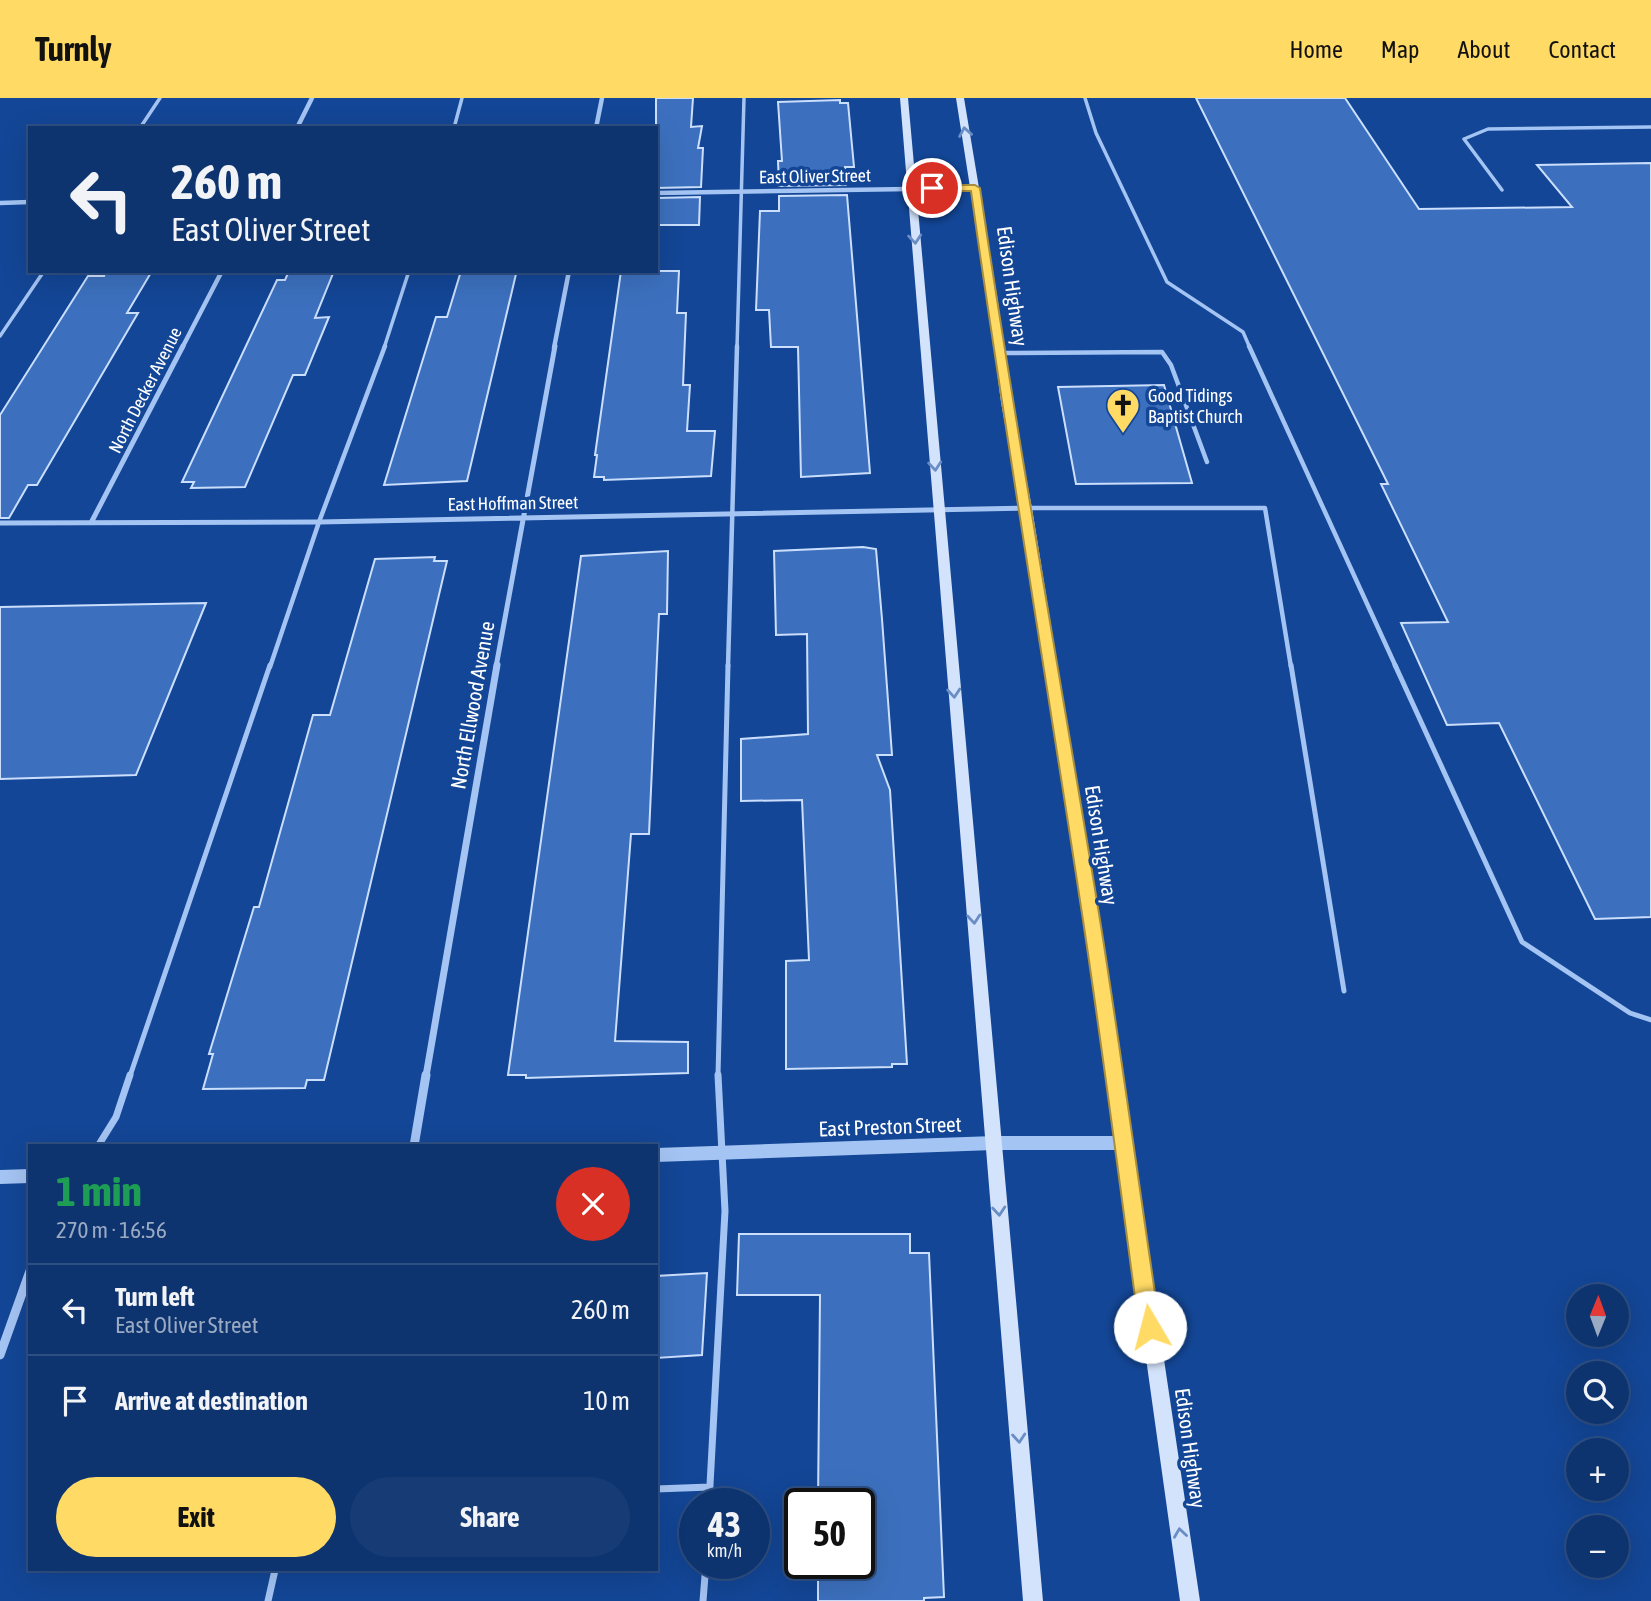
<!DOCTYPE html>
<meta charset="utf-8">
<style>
:root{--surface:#0e3470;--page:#173c75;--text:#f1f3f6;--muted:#9baac3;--line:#2e4f83;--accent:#ffda65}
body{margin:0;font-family:"Asap Condensed",sans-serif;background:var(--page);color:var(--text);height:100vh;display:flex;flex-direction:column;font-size:26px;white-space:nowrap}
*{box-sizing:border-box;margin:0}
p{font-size:23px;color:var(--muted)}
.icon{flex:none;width:38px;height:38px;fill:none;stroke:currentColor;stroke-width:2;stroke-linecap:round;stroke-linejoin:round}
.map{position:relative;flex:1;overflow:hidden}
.side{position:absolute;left:28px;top:1046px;width:630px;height:427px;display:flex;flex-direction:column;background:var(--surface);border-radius:0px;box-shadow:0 7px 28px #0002,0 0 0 2px var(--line)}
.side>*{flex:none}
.guide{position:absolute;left:28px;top:28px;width:630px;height:147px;border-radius:0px;box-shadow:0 7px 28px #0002,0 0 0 2px var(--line);background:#0e3470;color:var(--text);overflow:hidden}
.needle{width:46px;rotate:1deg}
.tools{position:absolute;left:1566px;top:1186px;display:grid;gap:14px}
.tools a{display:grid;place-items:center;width:63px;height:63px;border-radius:50%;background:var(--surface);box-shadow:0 7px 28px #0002,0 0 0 2px var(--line);font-size:35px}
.speed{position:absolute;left:679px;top:1390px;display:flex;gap:14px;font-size:35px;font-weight:700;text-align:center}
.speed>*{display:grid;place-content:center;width:91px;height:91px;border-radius:50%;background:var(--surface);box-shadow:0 7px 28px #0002,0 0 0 2px var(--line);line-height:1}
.speed small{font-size:18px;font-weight:400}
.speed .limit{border:4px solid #111;border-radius:10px;background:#fff;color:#111}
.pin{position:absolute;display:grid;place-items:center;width:60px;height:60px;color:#fff;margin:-30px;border:4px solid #fff;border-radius:50%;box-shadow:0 2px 7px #0007}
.me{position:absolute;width:77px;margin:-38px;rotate:352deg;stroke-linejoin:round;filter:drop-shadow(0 0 5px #0008)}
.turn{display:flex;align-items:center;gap:24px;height:147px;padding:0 28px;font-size:32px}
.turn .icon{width:91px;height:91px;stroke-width:2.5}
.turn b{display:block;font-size:49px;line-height:60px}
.round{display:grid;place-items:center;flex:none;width:74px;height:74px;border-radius:37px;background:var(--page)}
.head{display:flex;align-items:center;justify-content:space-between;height:119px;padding:0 28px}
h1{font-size:42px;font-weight:700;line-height:52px;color:#1e9e55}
.action{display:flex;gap:14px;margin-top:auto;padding:14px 28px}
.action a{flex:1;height:80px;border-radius:42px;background:var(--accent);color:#111;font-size:28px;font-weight:700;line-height:80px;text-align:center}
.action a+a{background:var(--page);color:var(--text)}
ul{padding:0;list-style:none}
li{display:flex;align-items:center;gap:21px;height:91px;padding:0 28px;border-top:2px solid var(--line)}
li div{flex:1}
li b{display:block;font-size:26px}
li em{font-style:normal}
header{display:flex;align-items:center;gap:42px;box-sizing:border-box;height:98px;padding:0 35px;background:var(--accent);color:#111}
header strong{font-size:33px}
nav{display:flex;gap:38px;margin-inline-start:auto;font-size:24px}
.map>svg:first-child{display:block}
</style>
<header>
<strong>Turnly</strong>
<nav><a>Home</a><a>Map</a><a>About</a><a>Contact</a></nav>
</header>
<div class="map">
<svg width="1651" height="1503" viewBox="0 0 1651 1503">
<rect width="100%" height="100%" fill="#134696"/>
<path fill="#3c70be" stroke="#cbdffd" stroke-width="2" d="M656,0h37l-2,29 11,-1 -4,22h5l-2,39 -45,1z
M1196,0h149l74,111 153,-2 -35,-42 114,-2v754l-56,2 -96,-196 -52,2 -46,-102 47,-1 -67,-138h7z
M840,2v3h8l6,64h-9l1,18 -67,1 -1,-25h4l-4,-59z
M847,97l23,278 -69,4 -3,-130h-27l-2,-37h-13l4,-99h19v-15z
M700,99l-1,28h-43v-27z
M106,173h46l-25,42h11l-101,172h-9l-19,33h-9v-103l88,-139h16z
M289,173h45l-19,47 14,-1 -24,58h-12l-48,112 -54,1 3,-6h-12l95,-202h8z
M461,173h46l-1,3h10l-49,207 -83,4 52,-168h11z
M621,173h58l-2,42h9l-3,72h7l-3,46h28l-4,45 -107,4v-3h-10l3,-22h-2z
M1164,287l28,98 -116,1 -18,-97z
M863,449l13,2 6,70 10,136h-15l13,35 17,274h-15v3l-106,2v-108l23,-1 -7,-160 -61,1v-62l67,-5 -1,-100 -31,1 -2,-84z
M668,453l-1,63h-8l-10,220h-18l-16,207 73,1v31l-162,5v-3h-18l73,-519z
M435,459l-1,4h13l-123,519h-17l-2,8 -102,1 10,-35h-4l45,-147h5l54,-192h17l45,-156z
M206,505l-70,172 -136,4v-172z
M739,1136h171v19h19l15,344 -20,1v3h-106v-38h41v-60h-41l2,-208h-83z
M707,1175l-5,82 -46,3v-82z"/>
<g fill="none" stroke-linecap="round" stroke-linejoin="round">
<path stroke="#a4c4f3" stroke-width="3.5" d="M1085,0l11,35 71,149 76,50 7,16
M140,30l20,-30
M454,30l8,-30
M1502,92l-38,-51 24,-10 163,-2
M0,238l44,-65
M384,250l25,-77
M737,250l7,-250"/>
<path stroke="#a4c4f3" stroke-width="4.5" d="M1249,248l147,321
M1000,255l162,-1 9,13 36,97
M1026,410h239l26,159
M270,569l49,-145 66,-176
M728,569l9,-321"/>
<path stroke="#a4c4f3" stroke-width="5" d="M1291,567l53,326
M1395,567l127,277 108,71 21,7
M130,978l140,-411
M718,978l10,-411"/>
<path stroke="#a4c4f3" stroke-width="7" d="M98,1048l18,-29 14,-42
M656,1391l54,-2
M709,1405l16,-292 -7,-136
M268,1503l7,-31
M703,1503l3,-38"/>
<path stroke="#a4c4f3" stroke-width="4.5" d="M297,30l15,-30
M596,30l6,-30
M656,95l319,-5
M0,105l30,-1
M182,250l40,-77
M554,250l15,-77"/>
<path stroke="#a4c4f3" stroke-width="5" d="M92,423l91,-175
M0,425l319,-1 707,-14
M496,569l59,-321"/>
<path stroke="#a4c4f3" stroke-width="7" d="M426,978l71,-411"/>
<path stroke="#a4c4f3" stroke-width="9" d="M414,1048l12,-71
M0,1257l30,-84"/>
<path fill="#a4c4f3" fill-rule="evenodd" d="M994,1038h131l5,2 2,5 -2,5 -5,2h-131l-338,12v-14z
M30,1071v14l-30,1v-14z"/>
<path fill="#d3e3fc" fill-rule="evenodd" d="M900,0h8l135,1503h-20z
M956,0h8l34,204 13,100 21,106 68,422 100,671h-20l-94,-671 -66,-422 -19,-106 -13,-100z"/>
</g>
<defs><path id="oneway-chevron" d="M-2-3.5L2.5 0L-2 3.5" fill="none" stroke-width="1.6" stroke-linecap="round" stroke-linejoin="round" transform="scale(1.75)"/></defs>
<g stroke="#698dc4">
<use href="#oneway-chevron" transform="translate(965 34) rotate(-100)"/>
<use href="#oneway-chevron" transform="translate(915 141) rotate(85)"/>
<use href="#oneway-chevron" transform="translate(935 368) rotate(85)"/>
<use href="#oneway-chevron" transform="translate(954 595) rotate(85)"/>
<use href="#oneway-chevron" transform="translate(974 821) rotate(85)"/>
<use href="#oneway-chevron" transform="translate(999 1113) rotate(85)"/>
<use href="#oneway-chevron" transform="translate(1019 1340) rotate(85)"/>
<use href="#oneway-chevron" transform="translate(1180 1435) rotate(-98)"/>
</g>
<path fill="#ffda65" stroke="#a68e42" stroke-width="2" d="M975,87l5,3c36,246 81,492 121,738 21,133 39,267 59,401l-3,7 -7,3 -8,-3 -3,-7c-18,-133 -35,-267 -55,-400 -37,-246 -79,-491 -113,-736h-39l-5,-3 5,-3z"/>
<defs>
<symbol id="church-pin" viewBox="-11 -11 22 30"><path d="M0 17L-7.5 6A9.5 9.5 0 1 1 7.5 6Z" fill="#ffda65" stroke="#134696"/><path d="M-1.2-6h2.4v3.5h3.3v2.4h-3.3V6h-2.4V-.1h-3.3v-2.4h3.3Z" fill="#111"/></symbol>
</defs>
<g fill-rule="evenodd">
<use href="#church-pin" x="1104" y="288" width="38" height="52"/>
</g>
<g text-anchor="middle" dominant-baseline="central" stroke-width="7" stroke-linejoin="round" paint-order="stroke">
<g font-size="18" fill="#fff" stroke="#134696">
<text transform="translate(815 78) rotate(-1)">East Oliver Street</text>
<text transform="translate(145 292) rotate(-63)">North Decker Avenue</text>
<text transform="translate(513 405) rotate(-1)">East Hoffman Street</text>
</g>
<g font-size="18" fill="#fff" stroke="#134696" text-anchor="start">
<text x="1148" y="297">Good Tidings<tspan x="1148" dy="21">Baptist Church</tspan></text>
</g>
<g font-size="21" fill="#fff" stroke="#134696">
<text transform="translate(1013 188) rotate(82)">Edison Highway</text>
<text transform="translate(472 607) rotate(-80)">North Ellwood Avenue</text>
<text transform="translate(1102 747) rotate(81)">Edison Highway</text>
<text transform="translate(890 1028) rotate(-2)">East Preston Street</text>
<text transform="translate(1191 1350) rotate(82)">Edison Highway</text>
</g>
</g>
</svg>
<div class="tools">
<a><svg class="needle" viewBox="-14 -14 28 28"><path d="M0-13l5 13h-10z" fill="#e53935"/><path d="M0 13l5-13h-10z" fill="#9baac3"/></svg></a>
<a><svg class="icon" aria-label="search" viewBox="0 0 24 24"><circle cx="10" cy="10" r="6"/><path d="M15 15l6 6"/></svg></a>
<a>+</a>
<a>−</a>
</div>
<div class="speed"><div>43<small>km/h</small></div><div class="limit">50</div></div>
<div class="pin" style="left:932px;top:90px;background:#d93025"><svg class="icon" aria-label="arrive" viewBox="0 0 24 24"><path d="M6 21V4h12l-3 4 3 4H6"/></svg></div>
<svg class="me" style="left:1150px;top:1229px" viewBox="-20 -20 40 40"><circle r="19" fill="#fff"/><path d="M0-13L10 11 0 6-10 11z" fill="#ffda65"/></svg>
<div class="guide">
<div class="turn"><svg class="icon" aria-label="left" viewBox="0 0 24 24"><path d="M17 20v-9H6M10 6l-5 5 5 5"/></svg><div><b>260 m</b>East Oliver Street</div></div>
</div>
<section class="side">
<div class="head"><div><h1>1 min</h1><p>270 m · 16:56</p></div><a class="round" style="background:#d93025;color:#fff"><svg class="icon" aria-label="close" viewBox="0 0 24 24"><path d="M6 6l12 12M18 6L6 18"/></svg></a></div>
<ul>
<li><svg class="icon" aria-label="left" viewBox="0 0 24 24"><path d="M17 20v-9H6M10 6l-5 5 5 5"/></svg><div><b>Turn left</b><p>East Oliver Street</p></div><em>260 m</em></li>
<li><svg class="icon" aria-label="arrive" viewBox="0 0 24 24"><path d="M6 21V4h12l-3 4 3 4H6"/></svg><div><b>Arrive at destination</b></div><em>10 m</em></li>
</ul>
<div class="action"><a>Exit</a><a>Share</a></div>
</section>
</div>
